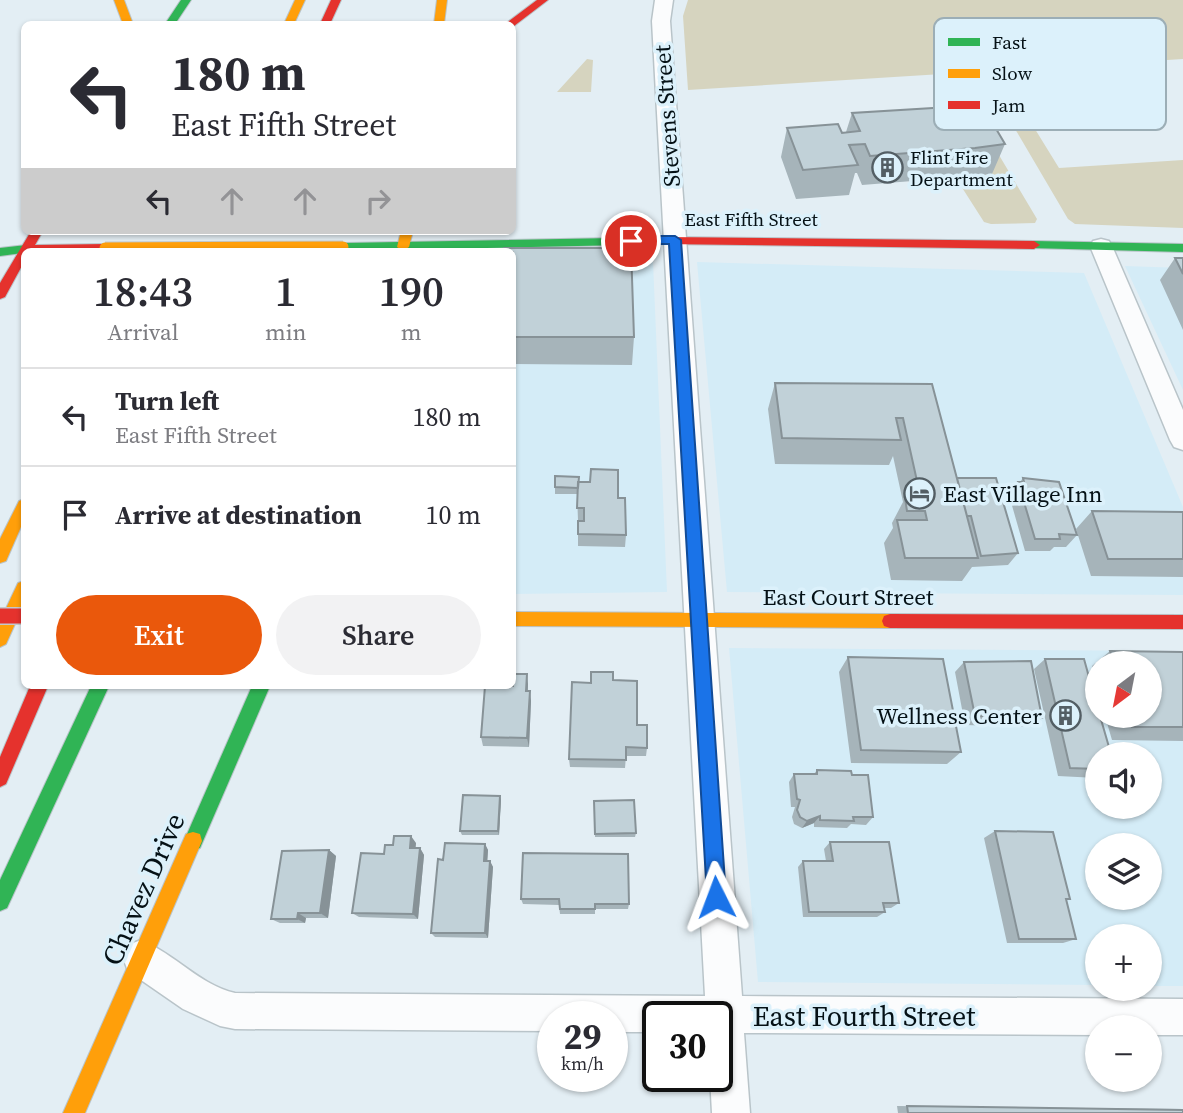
<!DOCTYPE html>
<meta charset="utf-8">
<style>
:root{--surface:#fff;--page:#f2f2f3;--text:#2b2b33;--muted:#7c7c81;--line:#e1e1e2;--accent:#ea580c}
body{margin:0;font-family:"Source Serif 4",serif;background:var(--page);color:var(--text);height:100vh;display:flex;flex-direction:column;font-size:26px;white-space:nowrap}
*{box-sizing:border-box;margin:0}
p{font-size:23px;color:var(--muted)}
.icon{flex:none;width:38px;height:38px;fill:none;stroke:currentColor;stroke-width:2;stroke-linecap:round;stroke-linejoin:round}
.map{position:relative;flex:1;overflow:hidden}
.sheet{position:absolute;left:21px;top:248px;width:495px;height:441px;display:flex;flex-direction:column;background:var(--surface);border-radius:10px;box-shadow:0 2px 5px #0004}
.sheet>*{flex:none}
.top-card{position:absolute;left:21px;top:21px;width:495px;height:214px;border-radius:10px;box-shadow:0 2px 5px #0004;background:#fff;color:var(--text);overflow:hidden}
.needle{width:46px;rotate:212deg}
.fabs{position:absolute;left:1085px;top:651px;display:grid;gap:14px}
.fabs a{display:grid;place-items:center;width:77px;height:77px;border-radius:50%;background:var(--surface);box-shadow:0 2px 5px #0004;font-size:35px}
.speed{position:absolute;left:537px;top:1001px;display:flex;gap:14px;font-size:35px;font-weight:700;text-align:center}
.speed>*{display:grid;place-content:center;width:91px;height:91px;border-radius:50%;background:var(--surface);box-shadow:0 2px 5px #0004;line-height:1}
.speed small{font-size:18px;font-weight:400}
.speed .limit{border:4px solid #111;border-radius:10px;background:#fff;color:#111}
.pin{position:absolute;display:grid;place-items:center;width:60px;height:60px;color:#fff;margin:-30px;border:4px solid #fff;border-radius:50%;box-shadow:0 2px 7px #0007}
.me{position:absolute;width:77px;margin:-38px;rotate:357deg;stroke-linejoin:round;filter:drop-shadow(0 0 5px #0008)}
.turn{display:flex;align-items:center;gap:24px;height:147px;padding:0 35px;font-size:32px}
.turn .icon{width:91px;height:91px;stroke-width:2.5}
.turn b{display:block;font-size:49px;line-height:60px}
.lanes{display:flex;align-items:center;height:66px;padding:0 35px;background:#0003;justify-content:center;gap:35px;direction:ltr}
.lanes .off{opacity:.35}
.eta{display:flex;justify-content:space-evenly;align-items:center;height:119px;text-align:center}
.eta b{font-size:42px;font-weight:600;line-height:49px}
.action{display:flex;gap:14px;margin-top:auto;padding:14px 35px}
.action a{flex:1;height:80px;border-radius:42px;background:var(--accent);color:#fff;font-size:28px;font-weight:600;line-height:80px;text-align:center}
.action a+a{background:var(--page);color:var(--text)}
ul{padding:0;list-style:none}
li{display:flex;align-items:center;gap:21px;height:98px;padding:0 35px;border-top:2px solid var(--line)}
li div{flex:1}
li b{display:block;font-size:26px}
li em{font-style:normal}
.map>svg:first-child{display:block}
</style>
<div class="map">
<svg width="1183" height="1113" viewBox="0 0 1183 1113">
<rect width="100%" height="100%" fill="#e3eef4"/>
<path fill="#d4ecf7" fill-rule="evenodd" d="M513,262h140l14,330 -154,2z
M697,262l387,11 99,234v88l-456,-3z
M1125,266l58,2v122z
M729,648l454,3v335h-33v-50h-53v49l-339,-3zM1097,663h53v53h-53zM1097,754h53v53h-53zM1097,845h53v53h-53z"/>
<path fill="#d6d4bf" d="M688,0h495v59l-495,31 -5,-74z
M587,59l6,1 -2,32h-34z
M1015,98l18,2 -11,8 37,60 124,-8v68l-108,-4 -7,-5 -60,-102 -4,-9z
M974,113l63,106 -2,4 -44,1 -7,-2 -23,-36 17,-2 -2,-6 10,-2 -31,-62z"/>
<g fill="none" stroke-linecap="round" stroke-linejoin="round">
<defs>
<path id="street" d="M655,0h18l-3,21 72,975 441,3v36h-33v-8h-53v8l-353,-2 6,80h-38l-2,-37h8v-59h-60v15h-46v-15h-59v14l-318,-2 -15,-3 -37,-17 -55,-38 -5,-13 5,-13 13,-5c34,14 59,45 94,53l470,3 -53,-975z
M1101,239l8,2 3,5 71,164v40l-9,-3 -4,-7 -80,-194 3,-5z"/>
<path id="fast" d="M181,0h10l-16,24h-10z
M666,237l4,1v6l-327,7 -6,-4 6,-4z
M1034,241l149,3v8l-153,-4v-6z
M26,245l6,4 -2,3 -30,4v-8z
M91,686h18l-102,222 -7,3v-31z
M252,686h18l-70,162 -7,2 -7,-2 -2,-7z"/>
<path id="slow" d="M114,0h10l9,24h-10z
M295,0h10l-11,24h-10z
M437,0h10l-3,24h-10z
M401,231h12l-4,16 -6,4 -6,-4z
M24,499v21l-18,41 -6,2v-24l19,-38z
M24,581v23l-18,40 -6,3v-26l18,-38z
M513,612l377,2 6,2 2,5 -2,5 -6,2 -377,-2z
M193,832l7,2 2,7 -117,272h-22l123,-279z"/>
<path id="jam" d="M331,0h10l-11,24h-10z
M537,0h11l-34,26 -9,-2z
M31,231h12l-8,14 70,-1 6,4 -5,4h-82v10l-19,35 -5,2v-16z
M666,237l368,4 6,4 -6,4 -372,-5v-6z
M890,614l293,1v14l-293,-1 -6,-2 -2,-5 2,-5z
M30,686h18l-42,98 -6,3v-30z"/>
</defs>
<use href="#street" stroke="#b9c4c9" stroke-width="3"/>
<use href="#fast" stroke="#b9c4c9" stroke-width="2"/>
<use href="#slow" stroke="#b9c4c9" stroke-width="2"/>
<use href="#jam" stroke="#b9c4c9" stroke-width="2"/>
<use href="#street" fill="#fbfcfd" fill-rule="evenodd"/>
<use href="#fast" fill="#30b455" fill-rule="evenodd"/>
<use href="#slow" fill="#ff9f0a" fill-rule="evenodd"/>
<use href="#jam" fill="#e5322d" fill-rule="evenodd"/>
<defs>
<path id="slow-bridge" d="M105,248l238,-1"/>
<path id="jam-bridge" d="M0,616h24"/>
</defs>
<use href="#slow-bridge" stroke="#c3c9cc" stroke-width="13" stroke-linecap="butt"/>
<use href="#jam-bridge" stroke="#c3c9cc" stroke-width="18" stroke-linecap="butt"/>
<use href="#slow-bridge" stroke="#ff9f0a" stroke-width="11"/>
<use href="#jam-bridge" stroke="#e5322d" stroke-width="15"/>
</g>
<path fill="#a6b4ba" d="M852,113l153,31 -13,30 -29,3 -101,8 -5,-12h-2l-6,22 -53,4 -15,-42 6,-29 59,4z
M513,252l121,85 -2,28 -119,-1z
M1175,258h8v72l-23,-50z
M775,383l157,1 25,93 61,76 -10,12 -36,2 -10,14 -71,-1 -7,-37 9,-15 -1,-5 11,-21 -10,-46 -4,9 -114,-1 -7,-55z
M1023,478l54,57 -11,12h-12l-4,4h-25l-16,-56 9,-13h2z
M579,482l39,16 8,37 -1,12 -47,-1v-12l6,-14h-6l-1,-26h-22v-7z
M1092,511l91,1v65l-92,-1 -15,-47z
M1110,651l73,1v89l-71,-1 -7,-24h45v-53h-53v22l-5,-19z
M848,657l113,95 -14,12 -96,-1 -12,-91z
M1045,659l52,95v24l-39,-2 -24,-107z
M964,662l78,56 -11,9 -66,-2 -10,-53z
M613,680l24,45 10,23 -1,8h-20l-1,12 -55,-1 -1,-8 22,-76z
M528,684v7l3,10 -2,46 -46,-1 -2,-9z
M817,770l35,5 21,42 -7,8 -15,-1 -4,4 -33,-1v-4l-12,5 -8,-4 -2,-7 3,-10h-4l-2,-25 5,-8h20z
M501,799l-2,36h-37l-2,-4z
M594,801l42,32 -1,4h-40z
M995,831l75,68 -4,1 10,39 -13,4h-56l-23,-105z
M830,842l69,61 -8,5h-7l1,4 -8,5h-74l-5,-50 5,-6h23l-2,-12z
M416,843l-1,5h5l4,7 -6,64 -59,-2 -7,-4 32,-59 9,-9z
M485,844l3,6 -1,11h3l3,6 -5,71 -53,-1 -4,-4 12,-73z
M329,850l7,6 -8,62h-22l-1,5h-25l-9,-4z
M523,853l106,51 -1,5h-33v5h-35l-1,-9 -36,-1 -2,-5z
M897,1106l286,3v4h-285z"/>
<path fill="#879297" d="M527,674l1,10 -1,17 -1,-10z
M530,691l1,10 -2,46 -2,-9z
M500,796l1,3 -2,36 -1,-4z
M820,816l-6,7 -12,5 5,-7z
M411,836l5,7 -1,11 -5,-6z
M485,844l3,6 -1,17 -3,-6z
M420,848l4,7 -6,64 -5,-5z
M329,850l7,6 -8,62 -8,-5z
M490,861l3,6 -5,71 -3,-5z
M298,913l8,5 -1,5 -8,-4z"/>
<path fill="#c1d1d8" stroke="#879297" stroke-width="2" d="M982,105l23,39 -30,4 -105,8 -5,-12 -16,1 9,20 -55,5 -16,-42 51,-4 4,9 18,-2 -8,-18z
M504,248h127l3,89h-121v-85h-10z
M1175,258h8v16z
M775,383l157,1 46,174h-73l-8,-38h30l-2,-9h-18l-2,-13 16,1 -18,-81h-7l5,22 -119,-2z
M591,469l27,1v28h7l1,37 -48,-1v-13h6v-13h-7l1,-26h12z
M555,476l24,1 -1,11 -23,-1z
M957,478h39l22,75 -37,3 -10,-40h-4z
M1023,478l36,4 18,53 -18,-1 1,5h-25l-17,-57h6z
M1092,511l91,1v47h-75z
M1110,651l73,1v75h-51l-3,-11h21v-53h-36z
M848,657l95,2 18,93 -100,-2z
M1045,659h39l13,47v10h3l11,38h-14v15l-27,-1z
M1031,661l11,57 -67,-2 -11,-54z
M591,672h22v8l24,1v44h10v23l-21,-1v13l-57,-1 3,-77 19,1z
M513,674h14l-1,17h4l-3,47 -46,-1 4,-51h28z
M817,770l34,1 1,4h16l5,42h-20l1,4 -34,-1v-4l-13,5 -7,-4 -3,-7 3,-10 -3,-1 -3,-25h23z
M463,795l37,1 -2,35h-38z
M634,800l2,33 -41,1 -1,-33z
M995,831l58,1 17,67h-4l10,40h-57z
M394,836h17l-1,12h10l-7,66 -61,-1 9,-60 23,1 1,-9h8z
M830,842h59l10,61h-16l2,9h-76l-6,-51h30z
M445,843l40,1 -1,17h6l-5,72h-54l7,-74 5,1z
M329,850l-9,63h-22l-1,6h-26l11,-68z
M523,853l105,1 1,50h-34v5h-35l-1,-10h-38z
M907,1106l276,4v3h-275z"/>
<path fill="#1a73e8" stroke="#114b97" stroke-width="2" d="M631,236h44l6,4 45,657 -3,7 -7,3 -6,-3 -3,-7 -38,-653h-43l-2,-3z"/>
<defs>
<symbol id="building-ring" viewBox="-11 -11 22 22"><circle r="9.5" fill="#dcf1fb" stroke="#535e64" stroke-width="1.5"/><path d="M-4-6H4V6H1V3H-1V6H-4ZM-2.5-4.3h1.7v1.8h-1.7ZM.8-4.3h1.7v1.8H.8ZM-2.5-1h1.7V.8h-1.7ZM.8-1h1.7V.8H.8Z" fill="#535e64"/></symbol>
<symbol id="hotel-ring" viewBox="-11 -11 22 22"><circle r="9.5" fill="#dcf1fb" stroke="#535e64" stroke-width="1.5"/><path d="M-6-4.5h1.5V1H6V5H4.5V3h-9V5H-6ZM-4 0a1.8 1.8 0 1 1 3.6 0ZM.5 0V-2.5h3Q6-2.5 6 0Z" fill="#535e64"/></symbol>
</defs>
<g fill-rule="evenodd">
<use href="#building-ring" x="870" y="150" width="35" height="35"/>
<use href="#hotel-ring" x="902" y="476" width="35" height="35"/>
<use href="#building-ring" x="1048" y="698" width="35" height="35"/>
</g>
<g text-anchor="middle" dominant-baseline="central" stroke-width="7" stroke-linejoin="round" paint-order="stroke">
<g font-size="19" fill="#051116" stroke="#dcf1fb" text-anchor="start">
<text x="910" y="157">Flint Fire<tspan x="910" dy="22">Department</tspan></text>
</g>
<g font-size="19" fill="#051116" stroke="#dcf1fb">
<text x="751" y="219">East Fifth Street</text>
</g>
<g font-size="23" fill="#051116" stroke="#dcf1fb">
<text transform="translate(667 116) rotate(-94)">Stevens Street</text>
<text x="848" y="597">East Court Street</text>
</g>
<g font-size="23" fill="#051116" stroke="#dcf1fb" text-anchor="start">
<text x="943" y="494">East Village Inn</text>
<text x="1042" y="716" text-anchor="end">Wellness Center</text>
</g>
<g font-size="28" fill="#051116" stroke="#dcf1fb">
<text transform="translate(143 889) rotate(-66)">Chavez Drive</text>
<text x="864" y="1016">East Fourth Street</text>
</g>
</g>
<rect x="934" y="18" width="232" height="112" rx="10" fill="#dcf1fb" stroke="#9caeb6" stroke-width="2"/>
<rect x="948" y="38" width="32" height="8" fill="#30b455"/>
<rect x="948" y="69" width="32" height="9" fill="#ff9f0a"/>
<rect x="948" y="101" width="32" height="8" fill="#e5322d"/>
<g font-size="19" fill="#051116">
<text x="992" y="49">Fast</text>
<text x="992" y="80">Slow</text>
<text x="992" y="112">Jam</text>
</g>
</svg>
<div class="fabs">
<a><svg class="needle" viewBox="-14 -14 28 28"><path d="M0-13l5 13h-10z" fill="#e53935"/><path d="M0 13l5-13h-10z" fill="#7c7c81"/></svg></a>
<a><svg class="icon" aria-label="sound" viewBox="0 0 24 24"><path d="M4 9h4l5-4v14l-5-4H4zM17 9q2 3 0 6"/></svg></a>
<a><svg class="icon" aria-label="layers" viewBox="0 0 24 24"><path d="M12 4l9 5-9 5-9-5zM3 14l9 5 9-5"/></svg></a>
<a>+</a>
<a>−</a>
</div>
<div class="speed"><div>29<small>km/h</small></div><div class="limit">30</div></div>
<div class="pin" style="left:631px;top:241px;background:#d93025"><svg class="icon" aria-label="arrive" viewBox="0 0 24 24"><path d="M6 21V4h12l-3 4 3 4H6"/></svg></div>
<svg class="me" style="left:716px;top:897px" viewBox="-20 -20 40 40"><path d="M0-17L14 15 0 8-14 15z" fill="#1a73e8" stroke="#fff" stroke-width="4"/></svg>
<div class="top-card">
<div class="turn"><svg class="icon" aria-label="left" viewBox="0 0 24 24"><path d="M17 20v-9H6M10 6l-5 5 5 5"/></svg><div><b>180 m</b>East Fifth Street</div></div>
<div class="lanes"><svg class="icon" aria-label="left" viewBox="0 0 24 24"><path d="M17 20v-9H6M10 6l-5 5 5 5"/></svg><svg class="icon off" aria-label="ahead" viewBox="0 0 24 24"><path d="M12 20V5M6 11l6-6 6 6"/></svg><svg class="icon off" aria-label="ahead" viewBox="0 0 24 24"><path d="M12 20V5M6 11l6-6 6 6"/></svg><svg class="icon off" aria-label="right" viewBox="0 0 24 24"><path d="M7 20v-9h11M14 6l5 5-5 5"/></svg></div>
</div>
<section class="sheet">
<div class="eta">
<div><b>18:43</b><p>Arrival</p></div>
<div><b>1</b><p>min</p></div>
<div><b>190</b><p>m</p></div>
</div>
<ul>
<li><svg class="icon" aria-label="left" viewBox="0 0 24 24"><path d="M17 20v-9H6M10 6l-5 5 5 5"/></svg><div><b>Turn left</b><p>East Fifth Street</p></div><em>180 m</em></li>
<li><svg class="icon" aria-label="arrive" viewBox="0 0 24 24"><path d="M6 21V4h12l-3 4 3 4H6"/></svg><div><b>Arrive at destination</b></div><em>10 m</em></li>
</ul>
<div class="action"><a>Exit</a><a>Share</a></div>
</section>
</div>
